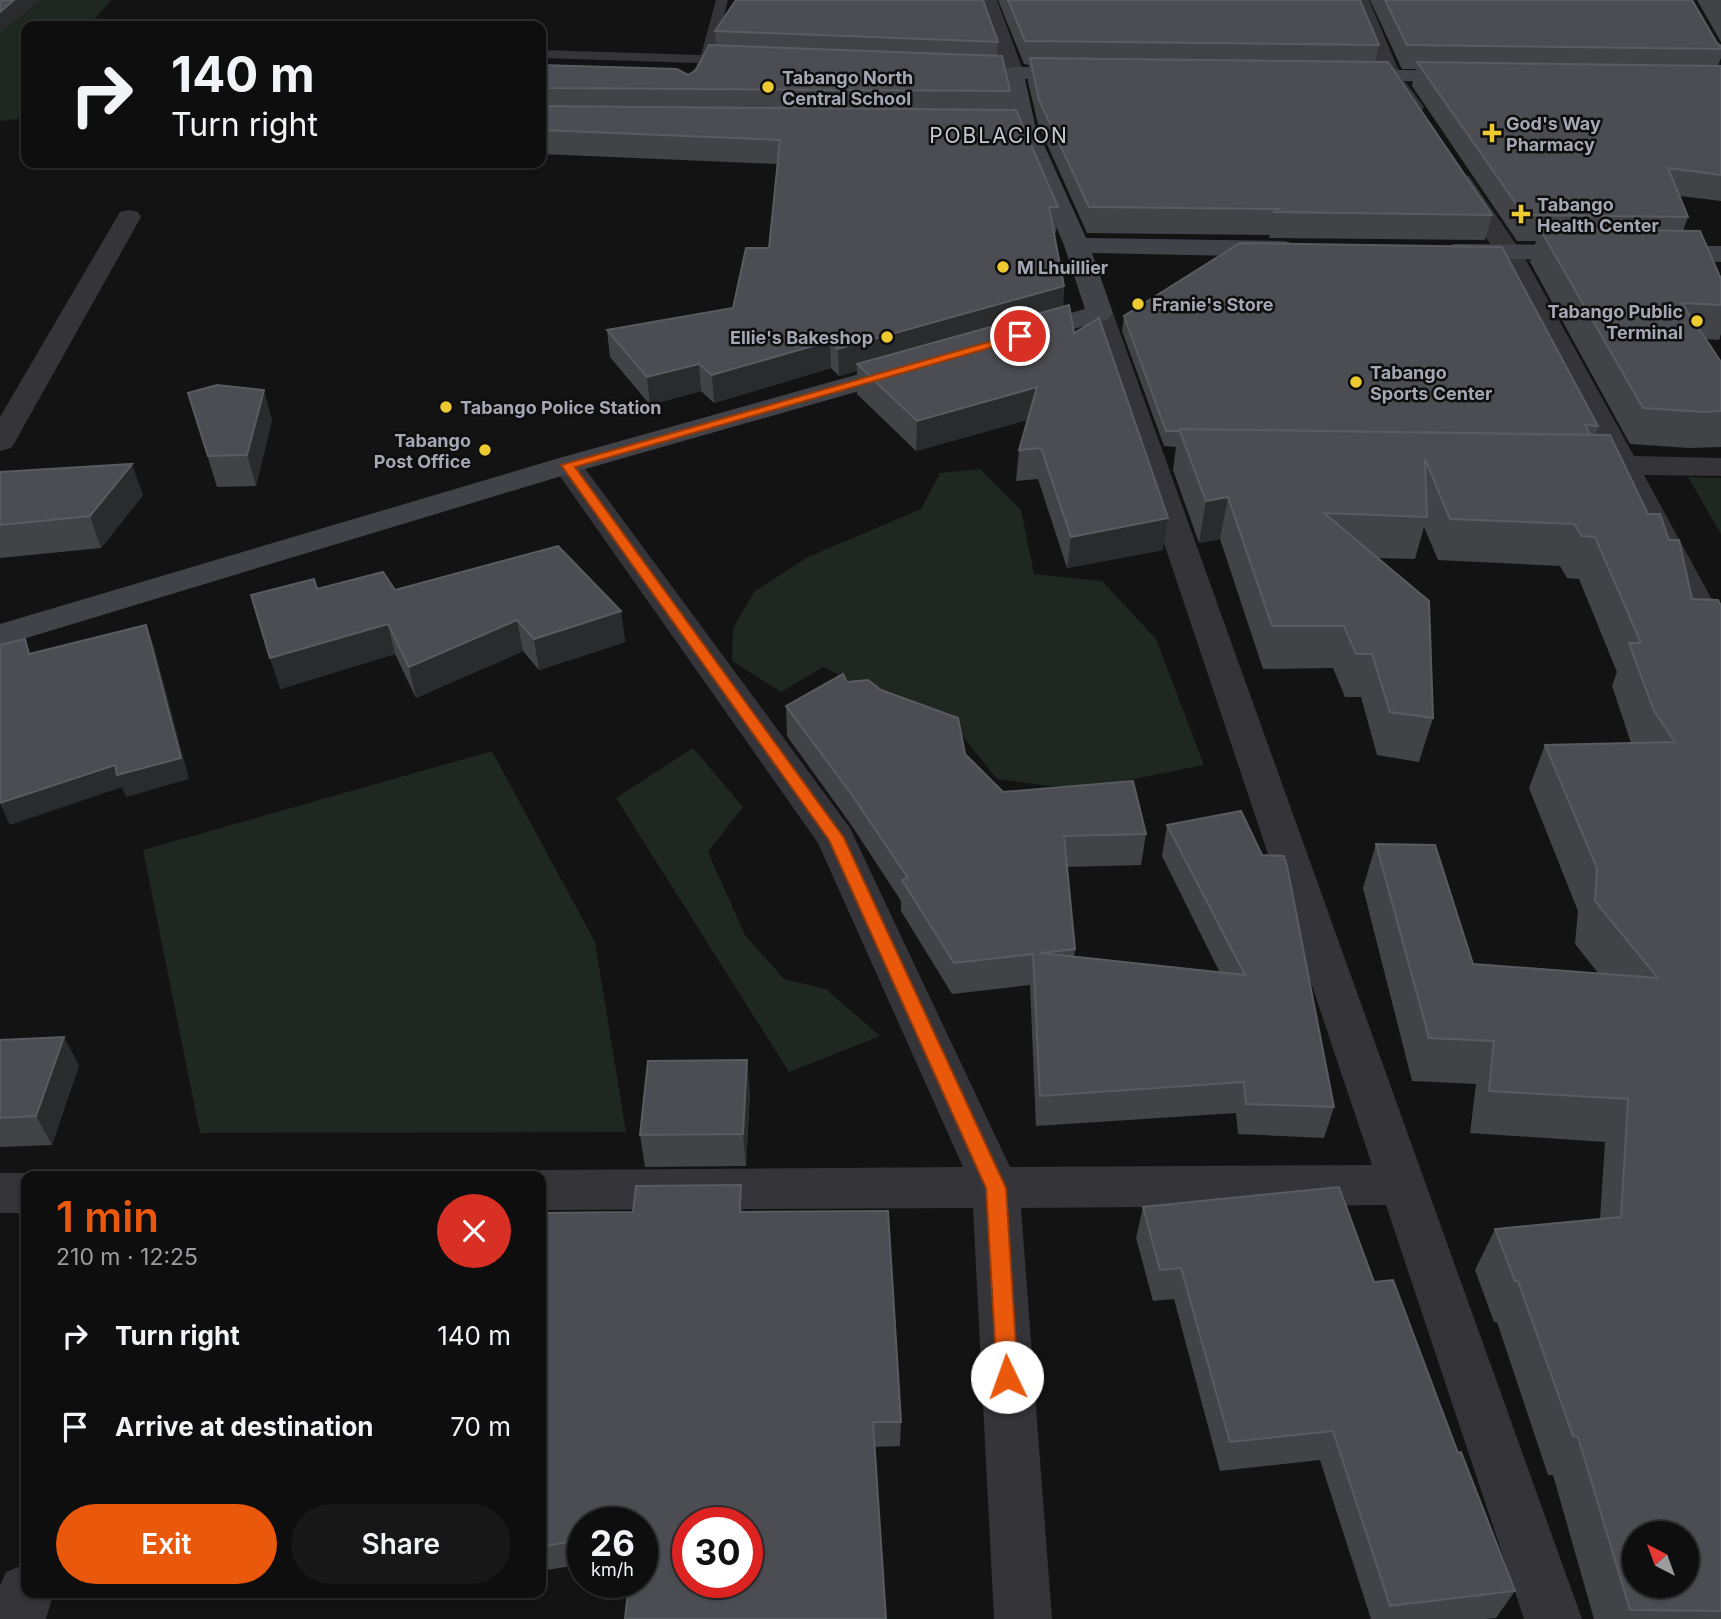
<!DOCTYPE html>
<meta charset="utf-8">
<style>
:root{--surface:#0e0e0f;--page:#171718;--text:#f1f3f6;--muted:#9b9c9e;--line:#2e2e2f;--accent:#ea580c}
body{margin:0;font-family:Inter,sans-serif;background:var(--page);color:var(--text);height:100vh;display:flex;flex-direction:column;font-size:26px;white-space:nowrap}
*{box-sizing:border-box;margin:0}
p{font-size:23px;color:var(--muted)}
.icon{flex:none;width:38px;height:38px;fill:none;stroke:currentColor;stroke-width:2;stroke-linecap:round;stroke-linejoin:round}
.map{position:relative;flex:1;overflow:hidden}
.side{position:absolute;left:21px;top:1171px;width:525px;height:427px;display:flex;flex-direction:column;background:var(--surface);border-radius:14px;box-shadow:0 2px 5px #0004,0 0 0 2px var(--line)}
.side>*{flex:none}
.guide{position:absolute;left:21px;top:21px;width:525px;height:147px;border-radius:14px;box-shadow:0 2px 5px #0004,0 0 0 2px var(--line);background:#0e0e0f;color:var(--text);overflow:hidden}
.needle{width:46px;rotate:319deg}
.controls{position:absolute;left:1622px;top:1521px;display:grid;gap:14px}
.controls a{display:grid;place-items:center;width:77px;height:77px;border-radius:50%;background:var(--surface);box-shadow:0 2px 5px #0004,0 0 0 2px var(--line);font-size:35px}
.speed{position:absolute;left:567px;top:1507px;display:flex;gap:14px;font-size:35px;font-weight:700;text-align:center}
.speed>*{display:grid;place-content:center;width:91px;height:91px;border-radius:50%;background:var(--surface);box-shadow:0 2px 5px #0004,0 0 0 2px var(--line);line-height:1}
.speed small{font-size:18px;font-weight:400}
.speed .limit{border:10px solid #d22;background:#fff;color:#111}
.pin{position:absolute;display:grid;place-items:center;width:60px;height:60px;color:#fff;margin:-30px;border:4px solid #fff;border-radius:50%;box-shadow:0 2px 7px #0007}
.me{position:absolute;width:77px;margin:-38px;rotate:357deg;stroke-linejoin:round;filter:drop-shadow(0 0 5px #0008)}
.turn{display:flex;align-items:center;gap:24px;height:147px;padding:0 35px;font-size:32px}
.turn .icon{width:91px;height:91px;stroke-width:2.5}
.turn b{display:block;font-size:49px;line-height:60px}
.round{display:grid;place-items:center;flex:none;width:74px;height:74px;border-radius:37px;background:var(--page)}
.headline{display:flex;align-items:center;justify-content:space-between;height:119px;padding:0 35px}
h1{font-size:42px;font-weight:600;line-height:52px;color:var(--accent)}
.action{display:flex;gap:14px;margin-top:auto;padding:14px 35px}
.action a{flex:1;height:80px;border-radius:42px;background:var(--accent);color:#fff;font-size:28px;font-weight:600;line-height:80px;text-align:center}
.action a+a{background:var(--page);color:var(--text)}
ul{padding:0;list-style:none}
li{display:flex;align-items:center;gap:21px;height:91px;padding:0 35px}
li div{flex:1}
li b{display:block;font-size:26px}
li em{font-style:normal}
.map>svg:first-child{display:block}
</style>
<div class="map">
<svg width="1721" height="1619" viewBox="0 0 1721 1619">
<rect width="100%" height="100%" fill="#131314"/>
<path fill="#1f2721" d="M0,0h111l-22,26h-63v92l-26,3z
M980,469l41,41 13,64 68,7 54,58 48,126 -124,25 -83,-11 -45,-56 -92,-37 -37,-19 -42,25 -49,-31 1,-33 21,-36 54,-35 113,-48 19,-36z
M1688,477l33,1v56z
M693,748l50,59 -35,45 37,83 39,44 42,10 54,47 -91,36 -173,-274z
M492,751l103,191 31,190 -426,1 -57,-283z"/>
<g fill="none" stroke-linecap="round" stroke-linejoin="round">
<path fill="#343439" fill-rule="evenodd" d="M716,0h12l-14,55 22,1 7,4 -7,4 -25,-1 -7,13h-10l-2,-3 6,-10 -157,-5v-8l160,5z"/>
<path fill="#343439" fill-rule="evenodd" d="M977,0h20l27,73 -4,4h-14l-4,-4z
M1349,0h20l32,76 23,31 -3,5h-16l-25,-36z
M1461,174l8,2 53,77 112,203 87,2v18l-77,-1 77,141v42l-12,-3 -5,-8 -91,-173 -22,-3 -4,-6 4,-6 12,-3 -107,-203 -47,-72 4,-5z
M129,210l9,2 3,5 -126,225 -4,6 -11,3v-34l117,-200 3,-5z
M1100,305l9,2 4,6 469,1306h-58l-138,-414 -365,3 31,411h-58l-21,-411 -432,2v-34h-17l17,-6 422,-3 -145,-324 -266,-378 4,-6 11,-3 11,3 272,369 160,339 362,-2 -285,-852 4,-6z
M0,1173h26l10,3h-10v37h-26z
M26,1564v28h28l-8,27h-46v-33l6,-14z"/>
<path fill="#424249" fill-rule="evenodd" d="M1013,67h69l7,2 4,4 -4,4 -7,2h-57l10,46 51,113 199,3 9,3 4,5 -4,5 -9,3 -193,-4 21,60 -4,6 -89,25 -10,-2 -4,-6 4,-6 75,-21 -21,-64 -51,-120 -11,-52 4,-4z
M1345,69l122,2 7,2 4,4 -4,4 -7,2 -129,-4 -4,-4 4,-4z
M1454,244l132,1 9,3 4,5 -4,5 -9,3 -141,-4 -4,-5 4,-5z
M1657,246h64v16l-73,-3 -4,-5 4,-5z
M909,360l10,2 4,6 -4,6 -341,97 -578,175v-22l556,-165z"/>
</g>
<path fill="#414346" d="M998,0h362l19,45 -4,17 117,153 -7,25 -216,-2 1,-3 -183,-2 -49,-109 -10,-42 1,-17 -5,-1z
M1370,0h322l25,43 4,3v12l-3,8h3v135l-41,-5 8,21 -5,14 38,48v55l-2,6 -13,-1 15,23v85l-32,1 -59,-4 -100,-182 6,-21h-19l-105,-155 4,-17h-14z
M1697,0h24v42z
M715,31l283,11 -1,14 13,35 -1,19 49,97 -2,26h-2l10,53 -1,21 100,243 -96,18 -29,-89 -22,2 3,-31 8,-30 -111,31 -59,-57v-23l-18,5 -8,-8 -117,35 -13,-12 -51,14 -40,-48 -3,-27 126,-22 36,-60 9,-84 -237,-10v-89l147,10 8,-5 20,-25z
M1124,316l474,110 -3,9 53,79 21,26 23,59 29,7v1013h-127l-41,-144h-5l-51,-153h-3l-19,-52 20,-41 105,-10 5,-77 -135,-9 6,-49 -64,-3 -49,-193 13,-44 97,120 125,9 -23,-29 3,-33 -49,-123 16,-43 86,-2 -19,-57 5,-14 -38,-93 -12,-1 -7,-12 -122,-6 -14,-33 -9,32 -37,-1 55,160 -14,44 -42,-7 -16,-58h-16l-12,-29 -70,1 -43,-130 -21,4 -26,-73 3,-23 -12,-1 -42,-115z
M188,393l84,27 -16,66 -39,1z
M0,472l143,23 -42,53 -101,10z
M317,589l78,1 226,21 4,31 -86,28 -16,-19 -107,47 -21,-44 -115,35z
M847,682l118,72 38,38 143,42 -5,31 -74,2 8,82 -1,8 146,16 -58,-117 5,-31 167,282 -10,31 -86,-4 -2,-21 -200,13 -6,-141 -78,9 -51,-83v-10l-49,-75 -65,-90 -1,-30z
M0,1040l79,25 -27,80 -52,2z
M750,1092l-4,74 -101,1 -5,-32z
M1143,1207l231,75 84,171 57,138 -19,27 -11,1h-114l-51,-159 -100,11 -46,-172 -21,2 -17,-63z
M743,1212l158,210 -1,24 -26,1 -232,75h-59v42l-42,7v-358z"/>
<path fill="#2a2b2d" d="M14,0h26l-40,33v-21z
M1064,286l-2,27 -205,51v7l-18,5 -1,-27z
M830,341l1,27 -117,35 -2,-28z
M699,364l2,27 -51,14 -3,-28z
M1037,387l-3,31 -118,33 1,-30z
M264,390l8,30 -16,66 -9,-31z
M132,464l11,31 -42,53 -11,-32z
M1228,497l-8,42 -21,4 7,-42z
M1168,518l-5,32 -96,18 4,-31z
M621,611l4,31 -86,28 -5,-31z
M517,620l6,31 -107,47 -7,-31z
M388,624l7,30 -115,35 -10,-31z
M146,625l8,21 35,133 -63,18 -4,-10 -112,38 -10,-22 115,-38z
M64,1037l15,28 -27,80 -16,-29z
M747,1060l3,32 -4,74 -3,-32z
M741,1185l2,27h-3z"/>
<path fill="#4c4d52" stroke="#5a5b61" stroke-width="2" fill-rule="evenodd" d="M0,0h14l-14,12z
M736,0h247l15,42 -283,-11z
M1008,0h352l19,45 -354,-4z
M1385,0h307l25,43 4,3v3l-314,-4z
M709,45l293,11 8,35 -469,-3v-23l136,4 11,6 8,-5z
M1030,58l358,4 104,153 -218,-3 5,-3 -190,-2 -50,-107z
M1417,62l304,4v109l-53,-7 20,49 -164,-2z
M541,106l475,4 42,97h-9l15,79 -226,63 -8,-8 -118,34 -13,-11 -52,13 -40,-47 126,-22 13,-60h23l11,-108 -239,-10z
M1540,229l160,2 21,48v26l-39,-2 39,59v49l-17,1 -61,-4z
M1240,243l262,4 96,179 -13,-1 5,10 -411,-6v2h-13l-42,-115z
M1069,305l5,28 25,-15 69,200 -97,19 -30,-89 -22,2 18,-63 -120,34 -60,-57z
M217,385l47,5 -17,65 -39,1 -20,-63z
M1179,429l431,6 38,79h12l9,26h10l13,59 26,1 3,6v1005l-91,-1 -52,-173 -5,-1 -55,-155h-3l-20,-52 126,-12 7,-118 -139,-8 5,-50 -65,-3 -53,-194 59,1 38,119 185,14 -63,-77 2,-33 -52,-123 130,-3 -21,-31 -25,-68h12l-46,-106 -13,-1 -8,-12 -124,-5 -25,-60 2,58 -103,-4 105,88 4,117 -43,-6 -18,-58h-16l-12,-28h-72l-44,-129 -22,4zM1634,1533h53v53h-53z
M132,464l-42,52 -90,9v-53z
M558,546l63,65 -87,28 -17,-19 -108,47 -21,-43 -118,34 -19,-63 63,-16 3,10 66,-17 12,18z
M146,625l35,133 -64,17 -2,-10 -115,38v-158l25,-6 4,15z
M843,674l4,8 21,-2 13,10 77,28 7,36 38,38 130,-11 13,53 -82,2 11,113 -35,4 205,22 -78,-150 74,-14 21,44 22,1 3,10 47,241 -88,-3 -2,-22 -204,14 -7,-142 -79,9 -52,-83 6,-2 -56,-83 -66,-89z
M64,1037l-28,79 -36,2v-78z
M747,1060l-4,74 -103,1 8,-74z
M741,1185l-1,27 148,-1 13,211h-28l13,197h-261l4,-37h13v-60h-59v17l-42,8v-334l92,-1 3,-26zM688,1522h59v60h-59z
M1339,1187l35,95 19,-2 65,173 3,-1 54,139 -125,15 -57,-175 -103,11 -49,-174 -21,2 -17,-63z"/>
<path fill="#ea580c" stroke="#983908" stroke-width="2" d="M1020,333l6,3 -2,2 -449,129 269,371 162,350 12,189 -3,7 -8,3 -7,-3 -3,-7 -11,-189 -157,-348 -268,-375z"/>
<g fill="#eeca31" stroke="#0e0e0f" stroke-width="2.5">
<circle cx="768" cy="87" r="7"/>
<path d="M1488.5 122.5h7v7h7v7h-7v7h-7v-7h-7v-7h7z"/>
<path d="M1517.5 203.5h7v7h7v7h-7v7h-7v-7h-7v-7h7z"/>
<circle cx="1003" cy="267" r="7"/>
<circle cx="1138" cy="304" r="7"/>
<circle cx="1697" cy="321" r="7"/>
<circle cx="887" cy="337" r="7"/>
<circle cx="1356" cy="382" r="7"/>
<circle cx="446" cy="407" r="7"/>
<circle cx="485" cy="450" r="7"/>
</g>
<g text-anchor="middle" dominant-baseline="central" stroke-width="5" stroke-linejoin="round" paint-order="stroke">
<g font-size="18" font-weight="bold" fill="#a4a7b4" stroke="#0e0e0f" text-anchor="start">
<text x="782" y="77">Tabango North<tspan x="782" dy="21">Central School</tspan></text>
<text x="1506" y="123">God's Way<tspan x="1506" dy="21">Pharmacy</tspan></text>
<text x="1537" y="204">Tabango<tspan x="1537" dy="21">Health Center</tspan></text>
<text x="1017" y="267">M Lhuillier</text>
<text x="1152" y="304">Franie's Store</text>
<text x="1683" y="311" text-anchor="end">Tabango Public<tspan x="1683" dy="21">Terminal</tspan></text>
<text x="873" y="337" text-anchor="end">Ellie's Bakeshop</text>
<text x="1370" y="372">Tabango<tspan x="1370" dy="21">Sports Center</tspan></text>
<text x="460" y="407">Tabango Police Station</text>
<text x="471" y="440" text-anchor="end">Tabango<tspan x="471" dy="21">Post Office</tspan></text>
</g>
<g font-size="21" letter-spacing="2" fill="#c5c7d1" stroke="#0e0e0f">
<text x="999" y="135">POBLACION</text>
</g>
</g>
</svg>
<div class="controls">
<a><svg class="needle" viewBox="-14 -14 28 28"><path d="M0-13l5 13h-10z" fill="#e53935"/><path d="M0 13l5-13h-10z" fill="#9b9c9e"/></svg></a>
</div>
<div class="speed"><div>26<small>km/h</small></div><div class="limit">30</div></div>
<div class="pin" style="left:1020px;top:336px;background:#d93025"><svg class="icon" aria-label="arrive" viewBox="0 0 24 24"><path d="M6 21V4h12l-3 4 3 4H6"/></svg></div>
<svg class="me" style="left:1007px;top:1377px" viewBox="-20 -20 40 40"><circle r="19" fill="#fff"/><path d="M0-13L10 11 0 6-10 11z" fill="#ea580c"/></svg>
<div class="guide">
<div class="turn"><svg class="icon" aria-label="right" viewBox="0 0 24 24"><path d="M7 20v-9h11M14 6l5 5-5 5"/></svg><div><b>140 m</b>Turn right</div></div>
</div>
<section class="side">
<div class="headline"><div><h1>1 min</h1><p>210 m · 12:25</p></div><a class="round" style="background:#d93025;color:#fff"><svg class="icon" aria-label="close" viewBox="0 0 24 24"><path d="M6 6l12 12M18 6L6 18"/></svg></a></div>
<ul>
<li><svg class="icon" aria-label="right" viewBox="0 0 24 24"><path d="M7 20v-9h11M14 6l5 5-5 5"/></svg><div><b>Turn right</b></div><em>140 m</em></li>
<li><svg class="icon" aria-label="arrive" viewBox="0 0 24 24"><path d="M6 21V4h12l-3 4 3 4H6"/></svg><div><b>Arrive at destination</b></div><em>70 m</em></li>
</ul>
<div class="action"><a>Exit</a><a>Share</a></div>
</section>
</div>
